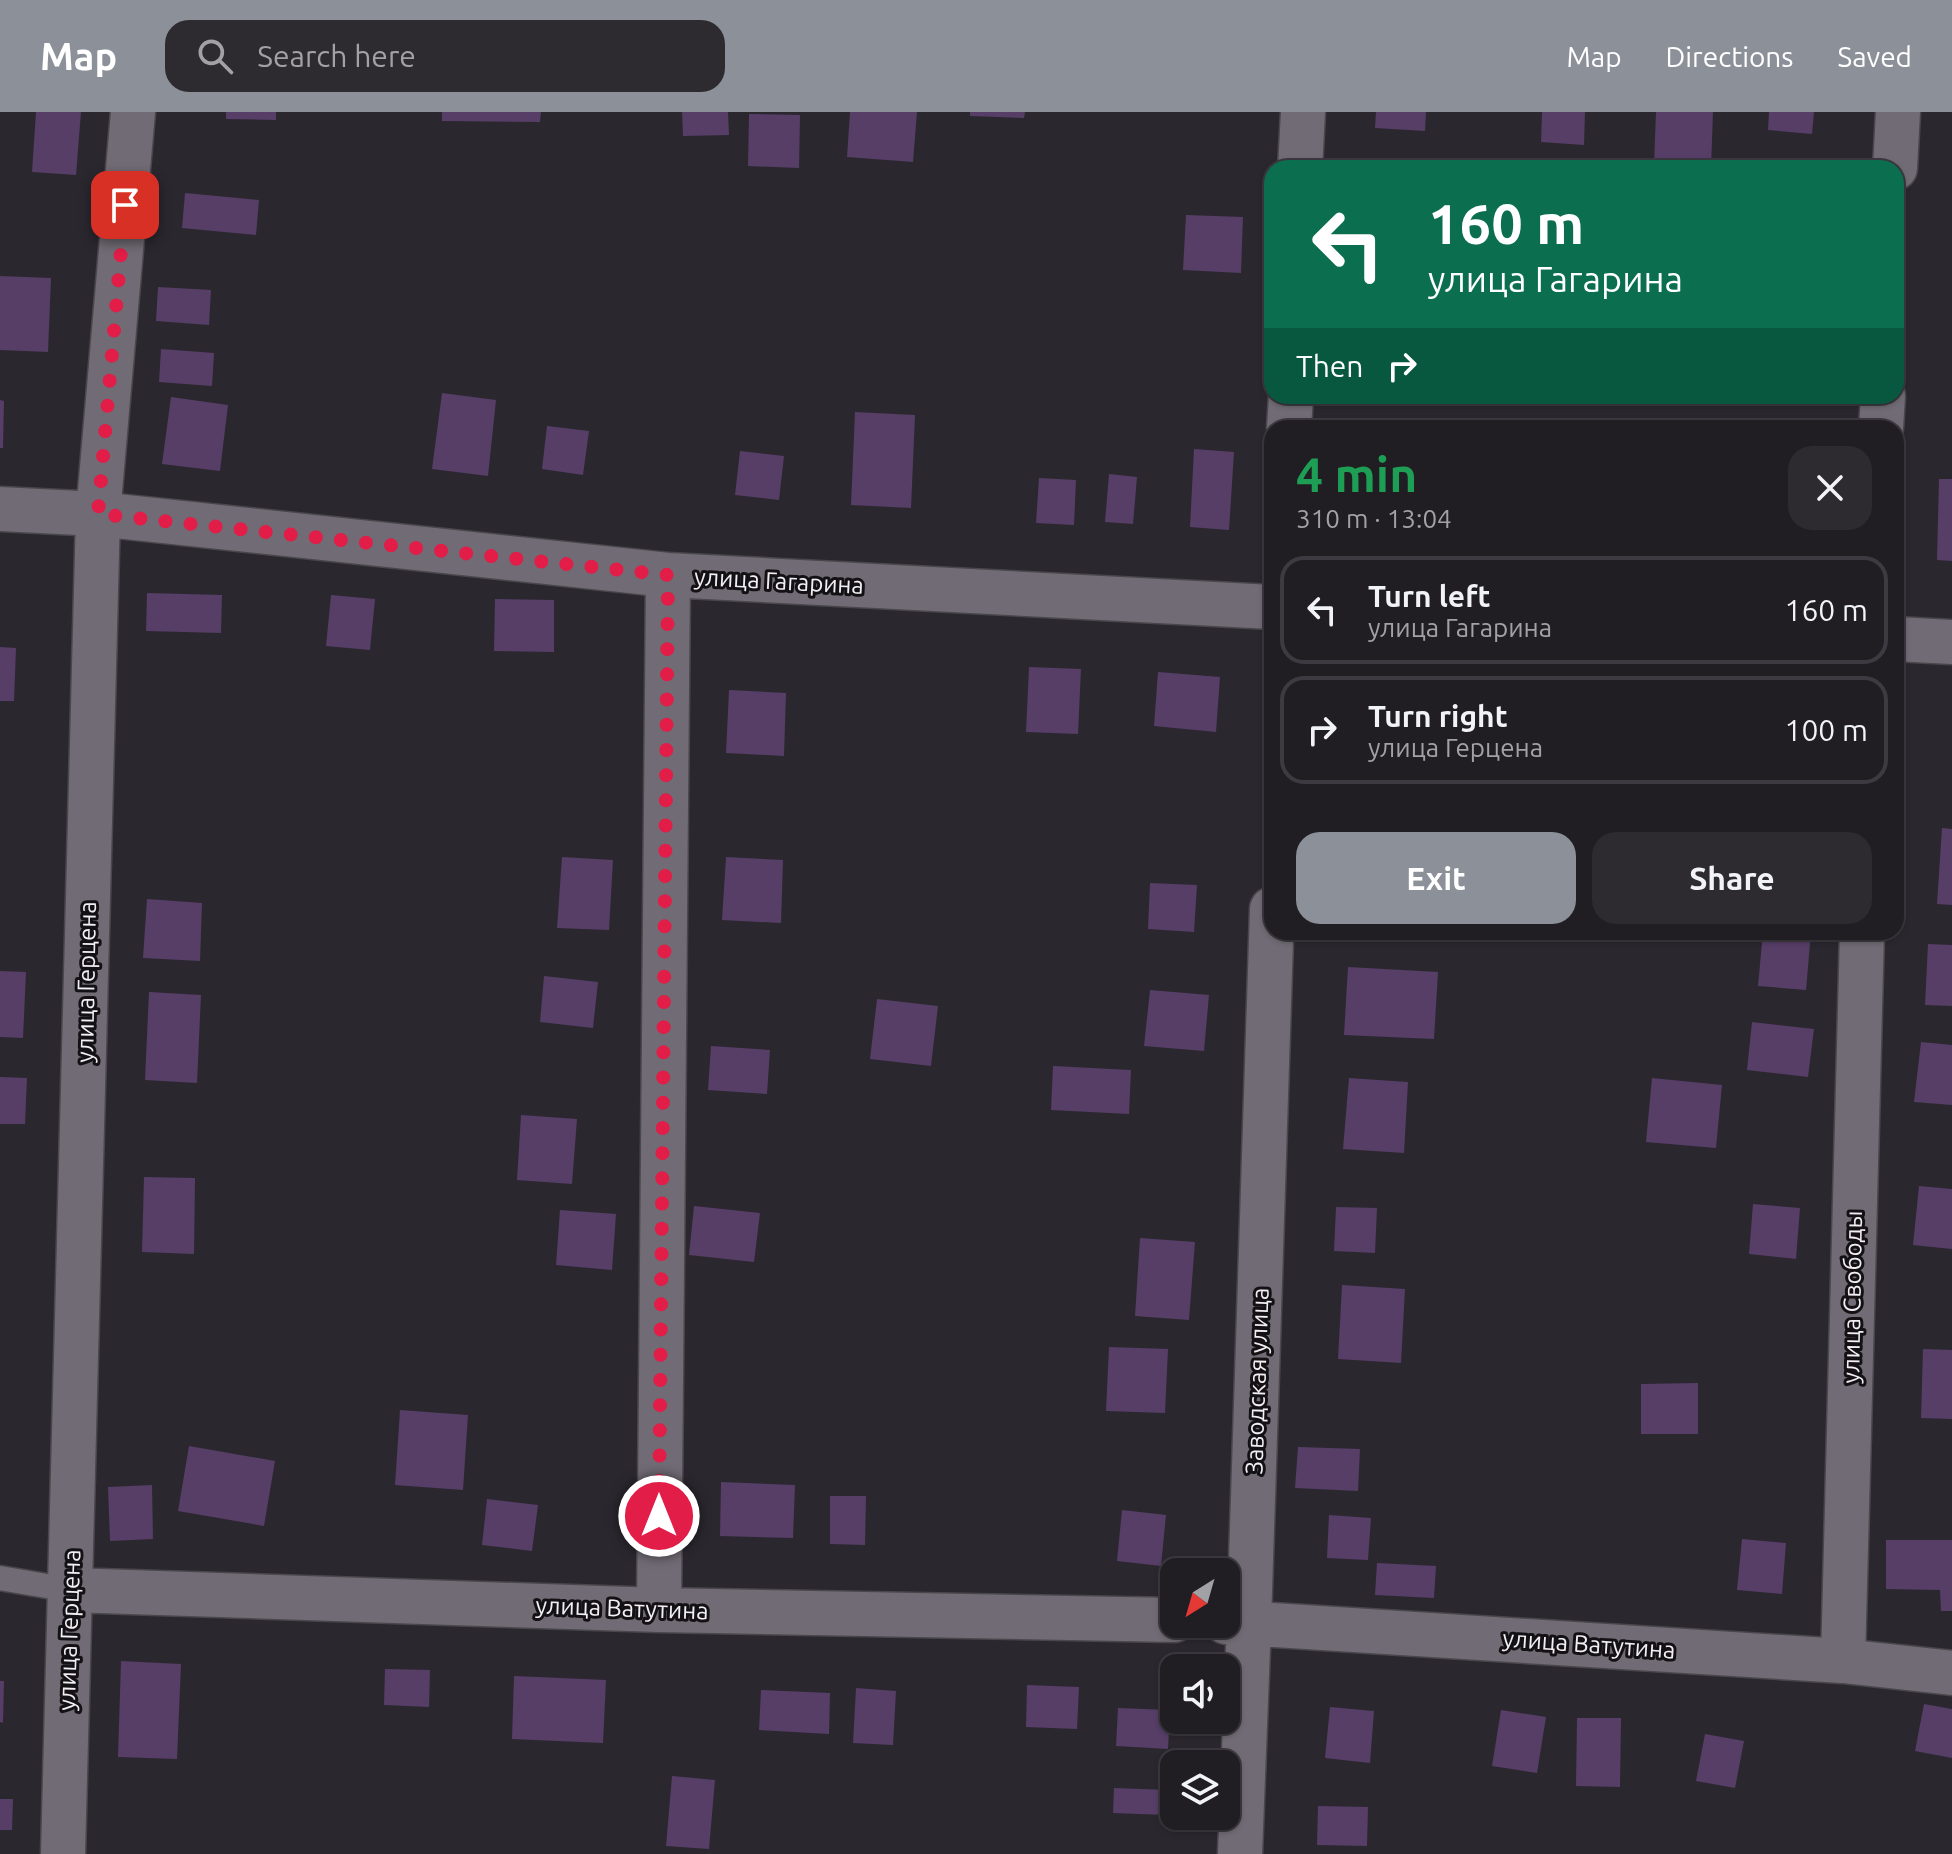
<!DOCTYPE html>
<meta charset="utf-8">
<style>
:root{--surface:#201d23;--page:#2d2a30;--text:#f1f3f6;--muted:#a2a2a6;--line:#3d3b41;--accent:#8c9099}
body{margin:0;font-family:Ubuntu,sans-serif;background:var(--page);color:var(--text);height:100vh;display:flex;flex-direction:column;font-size:30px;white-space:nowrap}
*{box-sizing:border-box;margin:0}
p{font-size:26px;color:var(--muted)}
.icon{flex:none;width:44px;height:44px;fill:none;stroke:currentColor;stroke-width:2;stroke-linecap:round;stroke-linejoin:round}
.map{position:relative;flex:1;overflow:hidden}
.details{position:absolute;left:1264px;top:308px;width:640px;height:520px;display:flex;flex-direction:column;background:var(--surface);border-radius:24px;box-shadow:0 2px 6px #0004,0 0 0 2px var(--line)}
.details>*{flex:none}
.guide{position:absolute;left:1264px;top:48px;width:640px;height:244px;border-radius:24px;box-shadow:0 2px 6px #0004,0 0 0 2px var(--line);background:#0b6e4f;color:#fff;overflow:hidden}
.needle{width:52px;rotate:217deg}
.buttons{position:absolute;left:1160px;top:1446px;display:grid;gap:16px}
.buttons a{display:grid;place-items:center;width:80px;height:80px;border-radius:16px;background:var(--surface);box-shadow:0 2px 6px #0004,0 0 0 2px var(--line);font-size:40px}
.pin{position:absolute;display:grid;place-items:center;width:68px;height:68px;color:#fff;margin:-34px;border-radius:16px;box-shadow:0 4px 12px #0006}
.me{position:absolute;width:88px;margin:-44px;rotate:0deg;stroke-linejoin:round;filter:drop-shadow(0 0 6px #0008)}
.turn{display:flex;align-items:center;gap:28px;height:168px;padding:0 32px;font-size:36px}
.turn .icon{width:104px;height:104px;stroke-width:2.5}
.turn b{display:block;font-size:56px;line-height:68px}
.then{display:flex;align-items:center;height:76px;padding:0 32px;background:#0003;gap:16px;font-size:30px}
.round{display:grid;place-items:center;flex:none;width:84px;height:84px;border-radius:24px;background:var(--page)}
.summary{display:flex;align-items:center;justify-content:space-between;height:136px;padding:0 32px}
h1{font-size:48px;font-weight:700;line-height:60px;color:#1e9e55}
.button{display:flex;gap:16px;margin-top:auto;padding:16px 32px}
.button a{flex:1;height:92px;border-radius:24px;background:var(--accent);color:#fff;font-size:32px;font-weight:700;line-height:92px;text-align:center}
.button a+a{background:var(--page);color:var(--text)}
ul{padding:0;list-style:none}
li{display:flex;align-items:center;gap:24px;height:108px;margin:0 16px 12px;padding:0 16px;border:4px solid var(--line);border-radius:24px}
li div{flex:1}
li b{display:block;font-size:30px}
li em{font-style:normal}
header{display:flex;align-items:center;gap:48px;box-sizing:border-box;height:112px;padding:0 40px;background:var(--accent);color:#fff}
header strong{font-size:38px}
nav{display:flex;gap:44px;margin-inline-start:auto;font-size:28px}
.search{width:560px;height:72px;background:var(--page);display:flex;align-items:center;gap:20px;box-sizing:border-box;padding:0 28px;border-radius:24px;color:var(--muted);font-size:30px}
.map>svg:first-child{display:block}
</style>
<header>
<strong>Map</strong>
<div class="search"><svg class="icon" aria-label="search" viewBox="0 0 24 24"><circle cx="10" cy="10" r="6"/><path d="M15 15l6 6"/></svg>Search here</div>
<nav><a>Map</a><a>Directions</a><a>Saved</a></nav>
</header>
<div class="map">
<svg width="1952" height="1742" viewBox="0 0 1952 1742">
<rect width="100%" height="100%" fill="#2b272f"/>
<path fill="#563e67" d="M36,0h45l-5,63 -44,-3z
M226,0h50v8l-50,-1z
M442,0h99l-1,10 -98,-1z
M682,0h46l1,23 -46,1z
M850,0h67l-4,50 -66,-5z
M970,0h55l-1,6 -54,-2z
M1376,0h50l-1,19 -50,-3z
M1542,0h43l-1,33 -43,-3z
M1656,0h57l-2,56 -57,-3z
M1769,0h45l-2,22 -44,-4z
M749,2l51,1 -1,53 -51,-2z
M185,81l74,7 -3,35 -74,-7z
M1186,103l57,2 -2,56 -58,-3z
M0,164l51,2 -3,74 -48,-2z
M158,175l53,3 -2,35 -53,-4z
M161,237l53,4 -2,33 -53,-4z
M442,281l54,7 -8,76 -56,-7z
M171,285l57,8 -8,66 -58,-7z
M0,288l4,1 -1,47h-3z
M855,300l60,3 -4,93 -60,-3z
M547,314l42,5 -6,44 -41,-6z
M1194,337l40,3 -5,78 -39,-3z
M740,339l44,5 -5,44 -44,-5z
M1109,362l28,3 -4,47 -28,-2z
M1039,366l37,2 -2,45 -38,-2z
M1939,367h13v82l-15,-1z
M147,481l75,2 -1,38 -75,-2z
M331,483l44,4 -5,51 -44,-4z
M495,487l59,1v52l-60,-1z
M0,535l16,1 -2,53h-14z
M1029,555l52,2 -3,65 -52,-2z
M1158,560l62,5 -4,55 -62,-6z
M729,578l57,3 -2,63 -58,-3z
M1942,716l10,1v76l-15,-1z
M562,745l51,3 -4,70 -52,-2z
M726,745l57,3 -2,63 -59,-3z
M1150,771l47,2 -3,47 -46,-3z
M147,787l55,4 -2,58 -57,-3z
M1351,820h43v10l-44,-3z
M1763,820h48l-5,58 -48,-4z
M1928,832l24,1v61l-27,-1z
M1348,855l90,5 -4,67 -90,-4z
M0,859l26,1 -3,66 -23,-1z
M544,864l54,6 -5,46 -53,-6z
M1150,878l59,5 -5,56 -60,-5z
M149,880l52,3 -4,88 -52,-3z
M877,887l61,7 -7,60 -61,-7z
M1752,910l62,7 -6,48 -61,-7z
M1921,930l31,3v60l-38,-3z
M711,934l59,4 -3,44 -59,-4z
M1053,954l78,4 -2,44 -78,-4z
M0,965l27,1 -2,46h-25z
M1349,966l59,4 -4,71 -61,-4z
M1652,966l70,7 -6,63 -70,-6z
M521,1003l56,4 -5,65 -55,-4z
M144,1065l51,1 -1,76 -52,-2z
M1919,1074l33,3v60l-39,-4z
M1753,1092l47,4 -4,51 -47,-5z
M694,1094l66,7 -6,49 -65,-7z
M1336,1095l41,1 -2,45 -41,-2z
M560,1098l56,4 -4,56 -56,-5z
M1140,1126l55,4 -6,78 -54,-4z
M1342,1173l63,4 -4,74 -63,-4z
M1109,1235l59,2 -3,64 -59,-2z
M1923,1237l29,1v69l-31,-1z
M1698,1271v51h-57v-50z
M400,1298l68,5 -5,75 -68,-5z
M189,1334l86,15 -11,65 -86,-15z
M1298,1335l62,2 -2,42 -63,-3z
M721,1370l74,3 -2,53 -73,-2z
M152,1373l1,54 -43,2 -2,-54z
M830,1384h36l-1,49 -35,-1z
M487,1387l51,6 -6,46 -50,-6z
M1122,1398l44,5 -5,51 -44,-5z
M1329,1403l42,3 -3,42 -41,-2z
M1742,1427l44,4 -4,51 -45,-4z
M1886,1428h66v71h-11l-1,-21 -54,-1z
M1377,1451l59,3 -2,32 -59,-3z
M121,1549l60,3 -4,95 -59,-2z
M385,1557l45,1 -1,37 -45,-2z
M514,1564l92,4 -3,63 -91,-4z
M0,1569h4l-1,42 -3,-1z
M1027,1573l52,2 -2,42 -51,-2z
M856,1576l40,3 -3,54 -40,-2z
M761,1578l69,3 -1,41 -70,-4z
M1924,1592l28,5v49l-37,-7z
M1330,1595l44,4 -4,52 -45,-5z
M1118,1596l52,2 -2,39 -52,-3z
M1501,1598l45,7 -9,56 -45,-7z
M1577,1606h44l-1,69 -44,-1z
M1705,1622l39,7 -9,47 -39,-7z
M672,1664l43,4 -6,69 -43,-3z
M1114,1676l54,2 -1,25 -54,-2z
M0,1687h13l-1,31h-12z
M1318,1694l50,1 -1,39 -50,-1z"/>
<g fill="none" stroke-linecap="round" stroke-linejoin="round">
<defs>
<path id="service" d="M0,1466l70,12"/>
<path id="minor" d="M1300,56l3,-56
M1895,56l3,-56
M1289,316l2,-32
M1881,316l2,-32
M0,397l98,5 570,61 604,32
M1896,527l56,3
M70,1478l589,20 515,10
M659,1498l9,-1035
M1226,1510l617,39 109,12
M1843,1549l19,-729
M63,1742l35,-1340 35,-402
M1240,1742l9,-232 23,-713"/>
</defs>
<use href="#service" stroke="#49464c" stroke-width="27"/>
<use href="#minor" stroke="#49464c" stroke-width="47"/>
<use href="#service" stroke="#706b74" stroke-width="24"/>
<use href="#minor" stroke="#706b74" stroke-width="44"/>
</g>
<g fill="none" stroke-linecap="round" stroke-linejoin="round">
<path stroke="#e11d48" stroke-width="14" stroke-dasharray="0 25.2" d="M125,93l-27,309 570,61 -9,941"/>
</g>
<g text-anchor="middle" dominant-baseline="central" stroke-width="6" stroke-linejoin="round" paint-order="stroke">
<g font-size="24" fill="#f2eff4" stroke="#131114">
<text transform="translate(779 469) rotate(3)">улица Гагарина</text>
<text transform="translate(86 870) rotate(-89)">улица Герцена</text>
<text transform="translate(1852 1185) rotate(-89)">улица Свободы</text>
<text transform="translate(1257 1269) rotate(-88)">Заводская улица</text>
<text transform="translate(622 1496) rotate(2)">улица Ватутина</text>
<text transform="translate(69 1518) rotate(-88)">улица Герцена</text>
<text transform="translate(1589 1532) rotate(4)">улица Ватутина</text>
</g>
</g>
</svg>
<div class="buttons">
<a><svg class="needle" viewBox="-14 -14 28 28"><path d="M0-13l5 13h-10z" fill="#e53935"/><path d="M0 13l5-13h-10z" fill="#a2a2a6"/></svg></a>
<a><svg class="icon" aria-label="sound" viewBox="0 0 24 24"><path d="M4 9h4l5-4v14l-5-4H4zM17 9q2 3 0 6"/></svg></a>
<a><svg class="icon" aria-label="layers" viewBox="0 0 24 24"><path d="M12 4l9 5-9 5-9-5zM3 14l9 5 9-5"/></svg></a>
</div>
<div class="pin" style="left:125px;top:93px;background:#d93025"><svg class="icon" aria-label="arrive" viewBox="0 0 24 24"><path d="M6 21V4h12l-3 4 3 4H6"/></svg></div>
<svg class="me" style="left:659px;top:1404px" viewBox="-20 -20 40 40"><circle r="17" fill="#e11d48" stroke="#fff" stroke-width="3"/><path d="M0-11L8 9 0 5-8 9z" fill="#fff"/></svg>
<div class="guide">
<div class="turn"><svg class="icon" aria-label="left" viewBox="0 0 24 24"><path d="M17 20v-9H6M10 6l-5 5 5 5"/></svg><div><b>160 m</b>улица Гагарина</div></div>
<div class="then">Then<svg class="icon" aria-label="right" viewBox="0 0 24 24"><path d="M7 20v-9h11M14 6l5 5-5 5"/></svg></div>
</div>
<section class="details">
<div class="summary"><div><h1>4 min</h1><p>310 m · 13:04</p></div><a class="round"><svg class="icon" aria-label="close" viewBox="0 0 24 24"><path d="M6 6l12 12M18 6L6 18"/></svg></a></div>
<ul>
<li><svg class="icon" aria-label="left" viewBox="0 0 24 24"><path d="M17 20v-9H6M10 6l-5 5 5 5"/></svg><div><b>Turn left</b><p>улица Гагарина</p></div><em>160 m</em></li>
<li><svg class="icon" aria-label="right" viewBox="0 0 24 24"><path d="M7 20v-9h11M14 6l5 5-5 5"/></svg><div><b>Turn right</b><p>улица Герцена</p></div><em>100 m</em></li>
</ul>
<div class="button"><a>Exit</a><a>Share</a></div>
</section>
</div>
